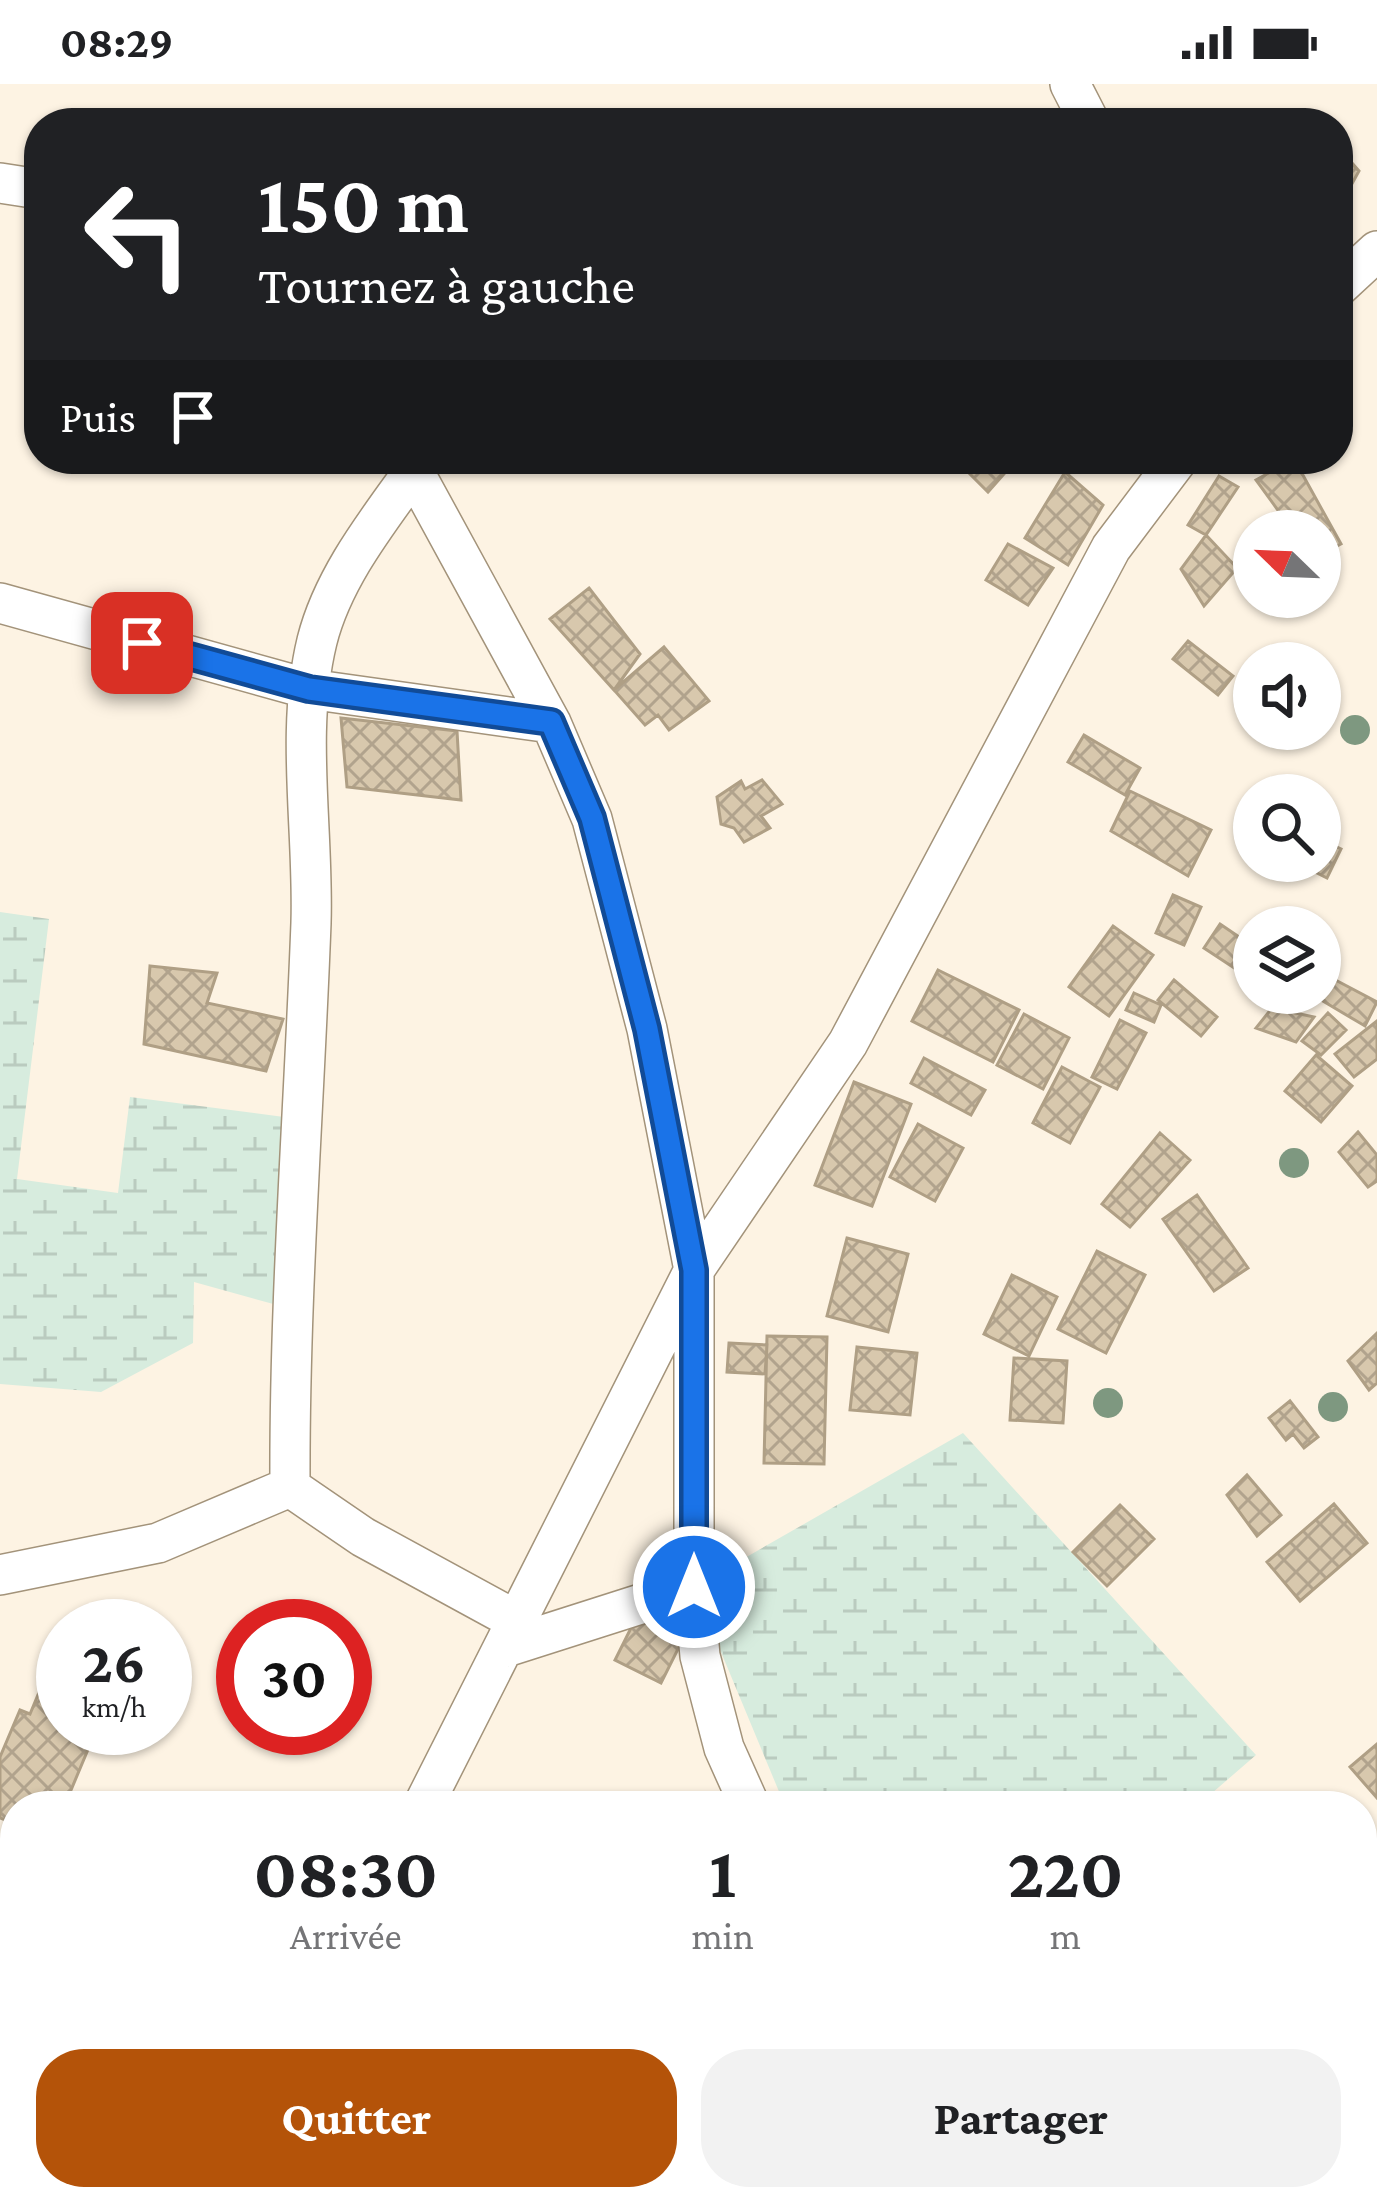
<!DOCTYPE html>
<html lang="fr">
<meta charset="utf-8">
<style>
:root{--surface:#fff;--page:#f2f2f2;--text:#202124;--muted:#757577;--accent:#b45309}
body{margin:0;font-family:"Crimson Pro",serif;background:var(--page);color:var(--text);height:100vh;display:flex;flex-direction:column;font-size:45px;white-space:nowrap}
*{box-sizing:border-box;margin:0}
p{font-size:39px;color:var(--muted)}
.icon{flex:none;width:66px;height:66px;fill:none;stroke:currentColor;stroke-width:2;stroke-linecap:round;stroke-linejoin:round}
.map{position:relative;flex:1;overflow:hidden}
.drawer{position:absolute;left:0px;top:1707px;width:1377px;height:420px;display:flex;flex-direction:column;background:var(--surface);border-radius:48px 48px 0 0;box-shadow:0 3px 9px #0004}
.drawer>*{flex:none}
.banner{position:absolute;left:24px;top:24px;width:1329px;height:366px;border-radius:48px;box-shadow:0 3px 9px #0004;background:#202124;color:#fff;overflow:hidden}
.needle{width:78px;rotate:293deg}
.tools{position:absolute;left:1233px;top:426px;display:grid;gap:24px}
.tools a{display:grid;place-items:center;width:108px;height:108px;border-radius:50%;background:var(--surface);box-shadow:0 3px 9px #0004;font-size:60px}
.speed{position:absolute;left:36px;top:1515px;display:flex;gap:24px;font-size:60px;font-weight:700;text-align:center}
.speed>*{display:grid;place-content:center;width:156px;height:156px;border-radius:50%;background:var(--surface);box-shadow:0 3px 9px #0004;line-height:1}
.speed small{font-size:30px;font-weight:400}
.speed .limit{border:18px solid #d22;background:#fff;color:#111}
.pin{position:absolute;display:grid;place-items:center;width:102px;height:102px;color:#fff;margin:-51px;border-radius:24px;box-shadow:0 6px 18px #0006}
.me{position:absolute;width:132px;margin:-66px;rotate:0deg;stroke-linejoin:round;filter:drop-shadow(0 0 9px #0008)}
.turn{display:flex;align-items:center;gap:42px;height:252px;padding:0 36px;font-size:54px}
.turn .icon{width:156px;height:156px;stroke-width:2.5}
.turn b{display:block;font-size:84px;line-height:102px}
.then{display:flex;align-items:center;height:114px;padding:0 36px;background:#0003;gap:24px;font-size:45px}
.eta{display:flex;justify-content:space-evenly;align-items:center;height:204px;text-align:center}
.eta b{font-size:72px;font-weight:700;line-height:84px}
.cta{display:flex;gap:24px;margin-top:auto;padding:24px 36px}
.cta a{flex:1;height:138px;border-radius:48px;background:var(--accent);color:#fff;font-size:48px;font-weight:700;line-height:138px;text-align:center}
.cta a+a{background:var(--page);color:var(--text)}
.status{display:flex;justify-content:space-between;align-items:center;height:84px;padding:0 60px;background:var(--surface);direction:ltr}
.status svg{height:33px;fill:currentColor}
.map>svg:first-child{display:block}
</style>
<div class="status"><b>08:29</b><svg viewBox="0 0 49 12"><path d="M0 12V9h3v3zM5 12V6h3v6zM10 12V3h3v9zM15 12V0h3v12zM26 1h20v11H26zM47 4h2v5h-2z"/></svg></div>
<div class="map">
<svg width="1377" height="2127" viewBox="0 0 1377 2127">
<defs>
<pattern id="wetland-marsh" width="20" height="14" patternUnits="userSpaceOnUse" patternTransform="scale(3)"><rect width="20" height="14" fill="#d7ecde"/><path d="M1 5h8M5 5V1M11 12h8M15 12V8" fill="none" stroke="#bacbbf"/></pattern>
<pattern id="building-cross-hatch" width="8" height="8" patternUnits="userSpaceOnUse" patternTransform="scale(3)"><rect width="8" height="8" fill="#d8c8ad"/><path d="M0 0l8 8M0 8l8-8" fill="none" stroke="#b1a38d"/></pattern>
</defs>
<rect width="100%" height="100%" fill="#fdf3e3"/>
<path fill="url(#wetland-marsh)" d="M0,828l49,7 -32,260 101,14 12,-96 154,20 -7,188 -83,-23 -1,61 -92,49 -101,-8z
M963,1349l293,322 -59,51h-412l-91,-219z
M758,2112h323l-15,15h-322z"/>
<path fill="url(#building-cross-hatch)" stroke="#af9f85" stroke-width="3" d="M1338,63l21,24 -21,38z
M955,375h32l17,15 -16,18z
M1294,375l47,85 -21,11v-24h-27l-37,-51z
M1065,388l38,33 -35,60 -43,-27z
M1219,392l19,11 -32,48 -18,-10z
M1206,451l31,33 -33,38 -23,-37z
M1008,460l45,24 -25,37 -42,-25z
M589,504l51,66 -26,36 -64,-71z
M1188,557l45,35 -15,19 -45,-36z
M664,563l45,54 -40,29 -11,-15 -13,10 -31,-35z
M341,634l116,13 4,69 -114,-13z
M1084,651l56,33 -15,27 -57,-33z
M762,696l20,24 -21,12 9,12 -26,14 -10,-14 -13,-4 -4,-27 24,-16 4,8z
M1130,707l81,39 -23,46 -77,-45z
M1320,755l21,10 -14,29 -34,-17h27z
M1173,811l28,12 -17,38 -28,-12z
M1220,840l34,23v34l-50,-33z
M1113,842l40,29 -44,61 -40,-29z
M150,882l67,7 -10,30 76,16 -17,52 -122,-27z
M938,886l81,40 -26,52 -81,-41z
M1326,891l51,27 -12,24 -49,-29z
M1174,896l43,37 -16,19 -43,-36z
M1134,909l27,12 -7,17 -28,-12z
M1272,924l42,9 -18,25 -40,-14z
M1328,929l18,17 -25,25 -19,-14z
M1024,930l45,24 -26,51 -46,-24z
M1120,936l26,13 -29,56 -25,-12z
M1377,937v38l-23,18 -19,-23z
M1316,971l36,31 -31,36 -36,-31z
M924,974l61,32 -14,25 -60,-32z
M1062,983l38,20 -30,56 -37,-20z
M854,998l57,22 -39,102 -57,-21z
M918,1040l45,24 -28,53 -45,-24z
M1358,1048l19,23v26l-9,6 -29,-35z
M1160,1049l30,27 -60,67 -28,-23z
M1197,1111l51,73 -34,23 -51,-72z
M847,1154l61,16 -20,78 -61,-16z
M1097,1167l48,24 -39,78 -48,-24z
M1012,1191l45,22 -28,59 -45,-22z
M1377,1249v50l-8,7 -21,-29z
M767,1252l60,1 -3,127 -60,-1z
M729,1259l38,2 -2,29 -38,-2z
M857,1263l60,6 -7,62 -60,-5z
M1014,1274l53,3 -4,62 -53,-3z
M1290,1317l28,36 -14,11 -11,-14 -7,6 -17,-22z
M1247,1391l34,40 -24,21 -30,-41z
M1334,1420l33,39 -67,58 -33,-39z
M1120,1421l34,34 -47,47 -34,-34z
M636,1534l46,23 -21,42 -46,-23z
M59,1560l4,84h34l-31,74 -13,-6 -4,10h-34v18l-15,-6v-61l20,-47 10,4z
M1377,1660v54l-27,-31z
M539,2112h7l14,15h-36z"/>
<g fill="none" stroke-linecap="round" stroke-linejoin="round">
<defs>
<path id="street" d="M1070,0l20,39
M0,99l39,6
M1338,203l39,-36
M407,375l144,264 41,96 55,210 47,241v317l6,69 24,92 26,58
M0,519l309,86 242,34
M290,1403c-1,-188 14,-376 21,-564 3,-92 -16,-192 6,-282 16,-64 61,-120 99,-173
M290,1403l73,50 154,84
M0,1491l158,-32 132,-56
M506,1563l188,-60
M423,1722l271,-536 154,-227 263,-495 67,-89
M1193,2112l39,15
M197,2127l9,-15"/>
</defs>
<use href="#street" stroke="#a3937a" stroke-width="42"/>
<use href="#street" stroke="#fff" stroke-width="39"/>
</g>
<g fill="#7e9880">
<circle cx="1355" cy="646" r="15"/>
<circle cx="1294" cy="1079" r="15"/>
<circle cx="1108" cy="1319" r="15"/>
<circle cx="1333" cy="1323" r="15"/>
</g>
<g fill="none" stroke-linecap="round" stroke-linejoin="round">
<defs>
<path id="route" d="M142,559l167,46 242,33 41,96 55,211 47,241v317"/>
</defs>
<use href="#route" stroke="#114b97" stroke-width="30"/>
<use href="#route" stroke="#1a73e8" stroke-width="21"/>
</g>
</svg>
<div class="tools">
<a><svg class="needle" viewBox="-14 -14 28 28"><path d="M0-13l5 13h-10z" fill="#e53935"/><path d="M0 13l5-13h-10z" fill="#757577"/></svg></a>
<a><svg class="icon" aria-label="sound" viewBox="0 0 24 24"><path d="M4 9h4l5-4v14l-5-4H4zM17 9q2 3 0 6"/></svg></a>
<a><svg class="icon" aria-label="search" viewBox="0 0 24 24"><circle cx="10" cy="10" r="6"/><path d="M15 15l6 6"/></svg></a>
<a><svg class="icon" aria-label="layers" viewBox="0 0 24 24"><path d="M12 4l9 5-9 5-9-5zM3 14l9 5 9-5"/></svg></a>
</div>
<div class="speed"><div>26<small>km/h</small></div><div class="limit">30</div></div>
<div class="pin" style="left:142px;top:559px;background:#d93025"><svg class="icon" aria-label="arrive" viewBox="0 0 24 24"><path d="M6 21V4h12l-3 4 3 4H6"/></svg></div>
<svg class="me" style="left:694px;top:1503px" viewBox="-20 -20 40 40"><circle r="17" fill="#1a73e8" stroke="#fff" stroke-width="3"/><path d="M0-11L8 9 0 5-8 9z" fill="#fff"/></svg>
<div class="banner">
<div class="turn"><svg class="icon" aria-label="left" viewBox="0 0 24 24"><path d="M17 20v-9H6M10 6l-5 5 5 5"/></svg><div><b>150 m</b>Tournez à gauche</div></div>
<div class="then">Puis<svg class="icon" aria-label="arrive" viewBox="0 0 24 24"><path d="M6 21V4h12l-3 4 3 4H6"/></svg></div>
</div>
<section class="drawer">
<div class="eta">
<div><b>08:30</b><p>Arrivée</p></div>
<div><b>1</b><p>min</p></div>
<div><b>220</b><p>m</p></div>
</div>
<div class="cta"><a>Quitter</a><a>Partager</a></div>
</section>
</div>
